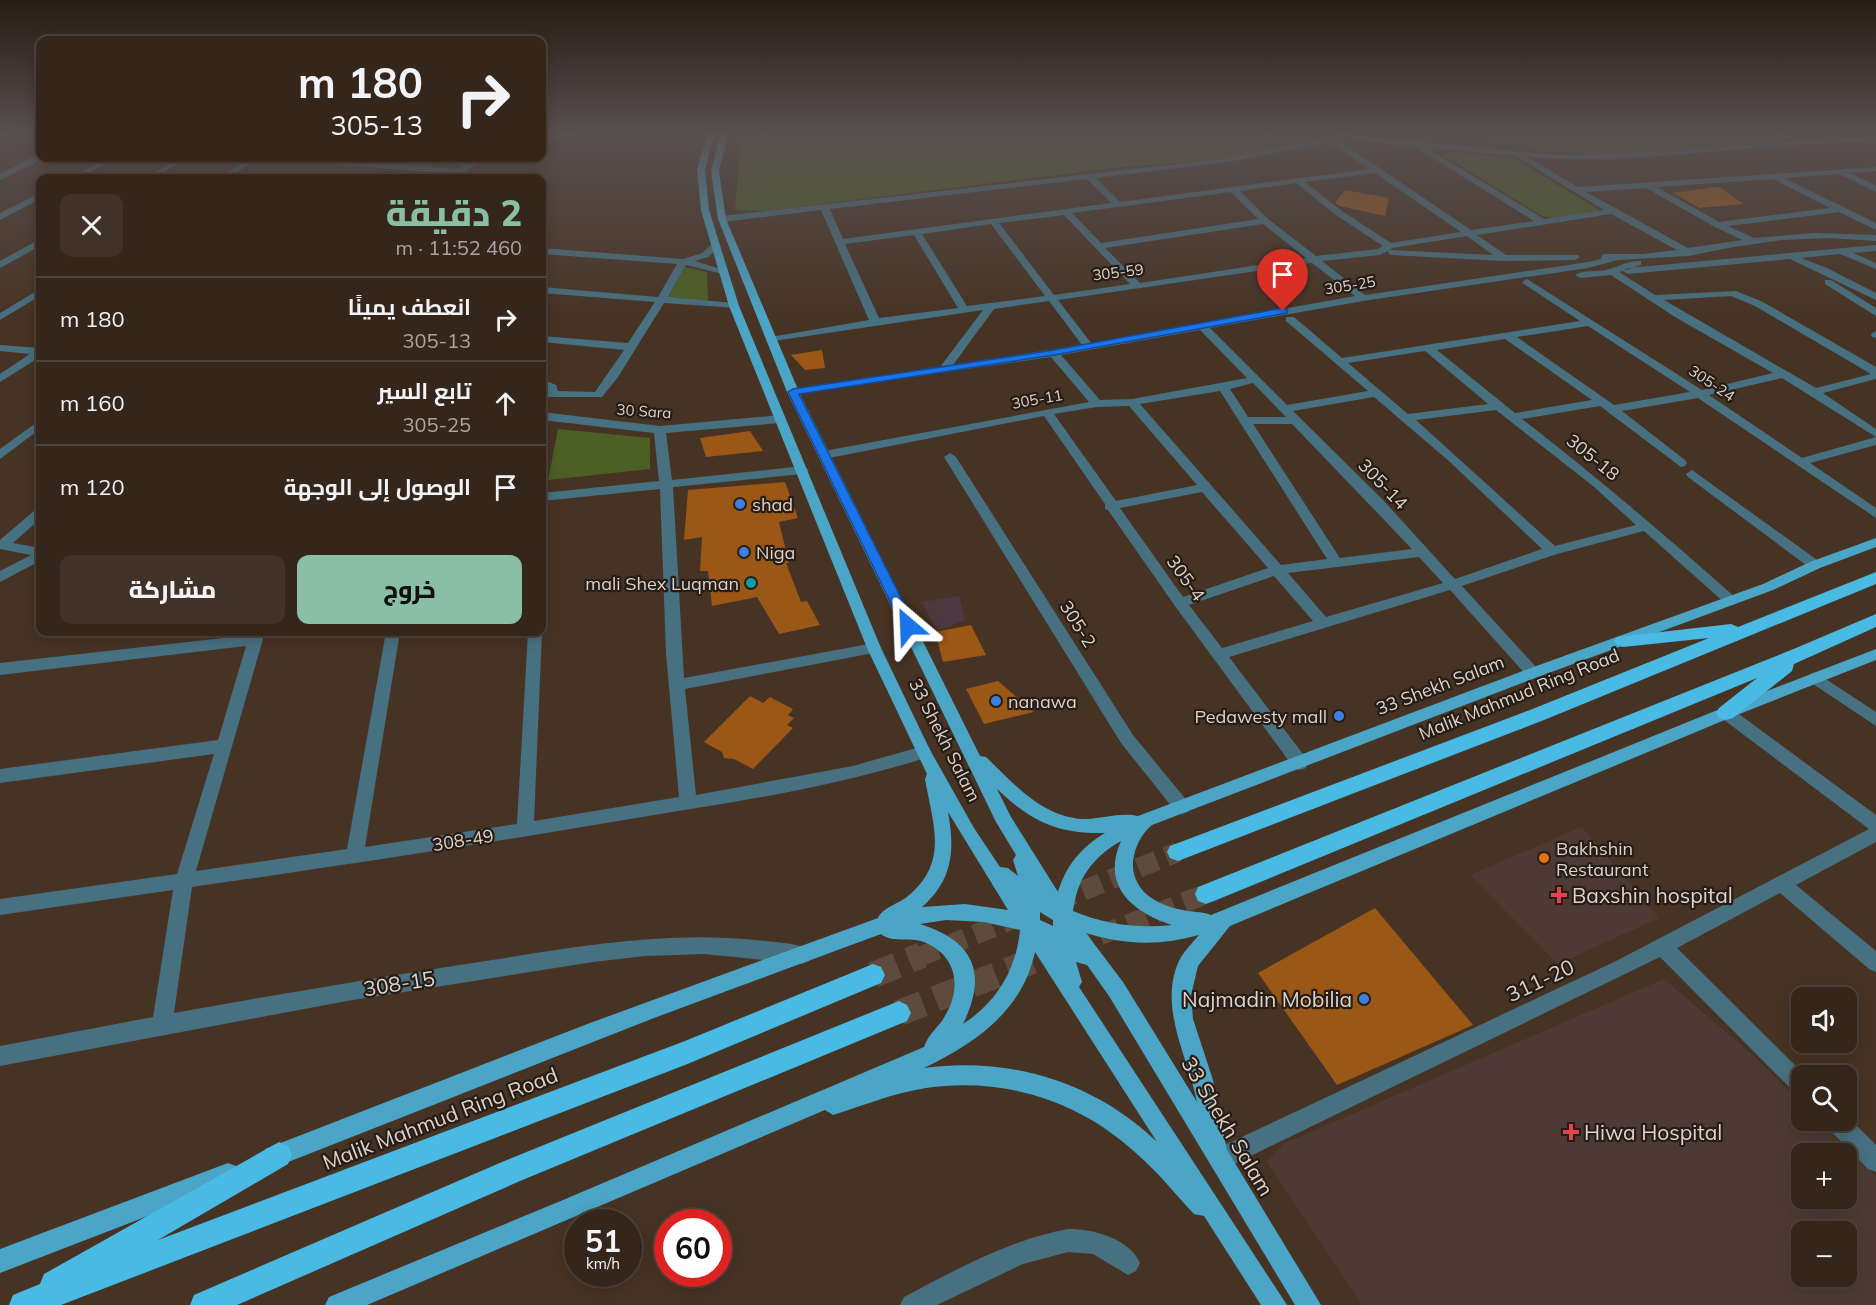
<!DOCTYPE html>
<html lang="ar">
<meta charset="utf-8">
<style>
:root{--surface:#35261b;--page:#403228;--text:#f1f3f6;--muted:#aaa5a3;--line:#4f433a;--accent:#8abfa5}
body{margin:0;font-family:Mulish,Cairo,sans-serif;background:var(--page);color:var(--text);direction:rtl;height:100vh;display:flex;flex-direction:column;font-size:22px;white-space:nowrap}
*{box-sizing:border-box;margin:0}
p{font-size:20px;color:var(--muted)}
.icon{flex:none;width:33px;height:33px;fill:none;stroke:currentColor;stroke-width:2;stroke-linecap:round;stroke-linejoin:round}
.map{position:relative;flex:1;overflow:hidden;direction:ltr}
.sheet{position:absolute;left:36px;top:174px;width:510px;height:462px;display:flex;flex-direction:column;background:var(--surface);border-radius:12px;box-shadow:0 3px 15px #0003,0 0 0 2px var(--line);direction:rtl}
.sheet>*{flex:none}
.top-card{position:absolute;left:36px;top:36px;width:510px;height:126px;border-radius:12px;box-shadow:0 3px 15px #0003,0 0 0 2px var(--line);direction:rtl;background:#35261b;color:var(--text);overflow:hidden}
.tools{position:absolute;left:1791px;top:987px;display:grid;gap:12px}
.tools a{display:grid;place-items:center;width:66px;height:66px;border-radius:12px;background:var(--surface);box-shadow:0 3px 15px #0003,0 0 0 2px var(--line);font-size:30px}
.speed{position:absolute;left:564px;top:1209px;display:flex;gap:12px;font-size:30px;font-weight:700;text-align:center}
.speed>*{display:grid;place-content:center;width:78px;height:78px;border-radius:50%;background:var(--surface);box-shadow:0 3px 15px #0003,0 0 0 2px var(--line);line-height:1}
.speed small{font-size:15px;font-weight:400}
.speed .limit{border:9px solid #d22;background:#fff;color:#111}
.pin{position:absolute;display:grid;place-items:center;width:51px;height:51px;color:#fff;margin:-62px -26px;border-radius:50% 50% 50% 0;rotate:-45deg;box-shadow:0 0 6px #0007}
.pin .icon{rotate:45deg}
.me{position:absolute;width:66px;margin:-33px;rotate:334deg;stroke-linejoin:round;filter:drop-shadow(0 0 4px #0008)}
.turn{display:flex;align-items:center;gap:21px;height:126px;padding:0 24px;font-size:27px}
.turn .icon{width:78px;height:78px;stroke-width:2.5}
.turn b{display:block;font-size:42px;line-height:51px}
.round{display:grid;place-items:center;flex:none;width:63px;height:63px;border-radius:12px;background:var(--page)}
.summary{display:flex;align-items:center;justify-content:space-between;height:102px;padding:0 24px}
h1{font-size:36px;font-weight:800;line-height:45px;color:var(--accent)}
.primary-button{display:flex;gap:12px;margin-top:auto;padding:12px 24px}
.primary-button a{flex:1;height:69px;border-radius:12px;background:var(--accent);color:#111;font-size:24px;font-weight:800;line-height:69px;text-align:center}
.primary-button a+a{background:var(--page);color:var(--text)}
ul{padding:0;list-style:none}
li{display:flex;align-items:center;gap:18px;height:84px;padding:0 24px;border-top:2px solid var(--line)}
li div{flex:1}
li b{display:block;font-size:22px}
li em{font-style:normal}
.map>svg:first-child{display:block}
</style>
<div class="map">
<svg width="1876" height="1305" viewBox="0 0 1876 1305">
<rect width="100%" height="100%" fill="#473324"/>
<path fill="#4d3941" d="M959,596l6,24 -28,11 -15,-29z"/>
<path fill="#4e3a35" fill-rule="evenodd" d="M1582,827l77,91 -101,46 -88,-89z
M1664,979l92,79 45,45 1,17 18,1 56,55v129h-514l-95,-143 16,-18zM1802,1154h44v44h-44zM1802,1232h44v44h-44z"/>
<path fill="#4b6022" d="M742,134h570l7,6 -80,18 -118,9 -354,44 -32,-1z
M1466,134h351l-90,12 -67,6 -70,1 -55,-2 -10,-8h-21z
M1448,152l63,5 90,54 -48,7 -11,-2 -99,-61z
M685,267l22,5 1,29 -40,-3z
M558,429l92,9v31l-102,11z"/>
<path fill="#9b5716" d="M1716,187l5,1 22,16 -44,4 -26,-15z
M1345,190l44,8 -4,18 -45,-10 -5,-3z
M822,350l3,18 -20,2 -14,-15z
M750,431l13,20 -57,6 -6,-19z
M785,482l13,36 -19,4 10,41h-3l15,39 6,-1 13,24 -41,9 -22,-37 -45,9 -4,-35h-8l2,-34 -18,3 4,-50z
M971,625l15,30 -43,7 -8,-30z
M998,681l36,31 -50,12 -18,-35z
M750,696l13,7 7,-6 23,12 -5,6 6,3 -7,7 6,3 -40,41 -19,-10 -10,-1 -2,-6 -18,-10z
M1375,908l98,117 -136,60 -79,-112z"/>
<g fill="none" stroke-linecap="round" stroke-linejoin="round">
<path stroke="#5e4b3d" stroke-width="20" stroke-dasharray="20 10" stroke-linecap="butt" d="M1055,902l123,-50
M919,957l102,-41
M1044,957l162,-63"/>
<path stroke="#5e4b3d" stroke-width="26" stroke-dasharray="26 13" stroke-linecap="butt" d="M873,975l49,-20
M899,1013l149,-58"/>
<path fill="#477080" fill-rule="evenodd" d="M1,134h11l-12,6z
M577,134l-4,2 -31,4v-4z
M1342,134l214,21 112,-4 171,-13 37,1v4c-116,-3 -232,24 -349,14l51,30 298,-20v4l-26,2 26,13v6l-37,-18 -55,4 92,45v7l-37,-18 -111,14 26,12 59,-5 63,2v6l-47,-3 -47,2 -49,7 -44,9 -71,4 -30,8 -225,33 -153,27 77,77 81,-14 -82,-70v-4h8l48,41 238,-37 -56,-37 -2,-2 5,-3 175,111 71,-17 -98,-56 -64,-42 -31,3 -5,-3c9,-6 23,-2 34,-6 11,-3 20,-9 32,-8v4l-22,7 36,23 81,-4 27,11 113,65v12l-53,14 53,36v16l-66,18 66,45v10l-178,-120 -76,13 63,49 2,3 -2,3 -4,1 -81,-61 -78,13c74,57 144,117 214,179l2,3 -2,3h-10l-82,-73 -87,23 -95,32 76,83 3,4 -3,4h-10l-78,-87 -221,67 77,101 2,5 -2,5 -6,2 -6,-2 -119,-162 -67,-96 -3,-1v-5l-61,-88 -220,43 -6,-4 6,-4 265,-49 -38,-45 -262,37v-4l4,-1 147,-22 43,-57 -216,32 -1,-2 5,-3 98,-17 -48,-110 -99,12 -4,-3 4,-3 507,-58zM1346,138l71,10 117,73 -63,9 -133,-90zM1330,142l39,27 -249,33 -24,-24 133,-16zM1427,148l89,8 88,54 -60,9zM1375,173l86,59 -70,11 -49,-32 -37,-29zM1087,179l24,24 -268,36 -13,-30zM1773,179l57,29 -111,14 -62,-35zM1296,183l40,32 47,31 -5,3 -62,7 -48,-37 -28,-28zM1646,188l69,39 27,13 -54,8 -102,-56zM1231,192l27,27 -157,24 -29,-30zM1611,214l66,36 -35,4h-37l-3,1 -1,4 -13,3 -223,33 -43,-34 58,-6 8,-4 1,3 3,1 111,6 72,-1 5,-3 -2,-2h-72l-29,-20zM1064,215l66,69 -76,11 -55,-72zM991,224l54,72 -78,10 -45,-72zM1263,224l43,34 -166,25 -35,-35zM914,235l44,73 -79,10 -34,-74zM1467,236l26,19 -103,-5 2,-2zM1312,263l43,33 -264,47 -33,-43zM1731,296l24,10 116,68 -55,14 -152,-88zM1049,301l33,44 -129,20 41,-56zM1588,326l102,66 -76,13 -97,-68zM1200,330l47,48 -115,21 -32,1 -39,-45zM1505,339l87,61 -77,13 -78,-63zM1425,351l63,53 -80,10 -60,-51zM1782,378l94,59 -74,21 -93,-63zM1253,383l33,34h-38l-18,-28zM1220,391l107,168 -46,6 -141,-161zM1374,397l76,65 92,87 -87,30 -72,-79 -90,-89zM1129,406l68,79 -81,16 -62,-87 43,-7zM1496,410l97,76 43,39 -81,21 -139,-126zM1253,424h39l120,125 -72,9zM1202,492l66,76 -85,29 -63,-89zM1419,557l24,26 -117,34 -38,-44zM1274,576l39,45 -91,27 -33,-43z
M37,155l7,3 -44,22v-6z
M108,158h9l-38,20h-10z
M179,158h9l-34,20h-9z
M251,158h9l-33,20h-9z
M278,158h29l152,11 16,-11h8l-25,20h-9l4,-4 -171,-14z
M40,193v6l-40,21v-7z
M40,239v7l-40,22v-7z
M713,243l8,2 -13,12 -13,4 32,10v4l-41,-10 -18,32 66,6 5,3 -1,2 -74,-5 -46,74 -16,20h-60v-6h5l-5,-5v-7l14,6 2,6 37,1 29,-42 -82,-8v-6l86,7 27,-41 -113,-9v-6l116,10 19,-33 -135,-10v-6l141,11 19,-6z
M1876,245v6l-23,2 23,10v6l-36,-15 -39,4 26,10 49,25v7l-86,-41 -162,15 -5,-3 5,-3z
M1825,280h6l45,28v8l-51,-32z
M40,289v7l-40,24v-7z
M1876,331v7l-4,-1 -1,-3z
M0,345l40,3v9l-40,25v-8l30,-20 -30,-3z
M542,412l118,14 120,-11 6,4 -6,4 -114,10 6,47 131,-14 6,4 -6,4 -130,13 11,191 190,-35 5,1 2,4 -2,4 -5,1 -189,36 11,106 157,-29 70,-20 6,1 2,5 -2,5c-101,32 -207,47 -311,64 -142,24 -284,46 -426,66l-18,126c106,-19 212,-37 318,-53 88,-14 175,-29 263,-20 18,2 37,2 54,9l3,6 -3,6 -7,3 -98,-10 -59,2 -52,6 -246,39 -347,65v-20l153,-29 20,-127 -173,25v-16l177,-25 37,-120 -214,29v-14l218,-29 28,-94 -246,29v-12l250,-28 1,-3h14l-69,239 151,-22 39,-217h14l-35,215 152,-23 11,-192h14l-8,189 145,-24 -13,-143 -6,-165 -118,12v-8l117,-12 -5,-48 -112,-13z
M40,420v9l-40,30v-10z
M950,453l6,4 177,278 55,67 3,5 -3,5 -6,2 -6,-2 -55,-69 -177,-286z
M1692,470l128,92 2,3 -2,3h-10l-122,-91 -2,-3z
M40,509v10l-27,24 27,5v13l-40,21v-11l31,-16 -31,-6v-9l35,-30z
M1815,672l61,40v14l-66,-44 -3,-4 3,-4z
M1726,707l6,2 144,106v27l-80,43 80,66v21l-7,-3 -89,-76 -103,55 129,128h-4v20l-7,-3 -135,-136 -432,210 -8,3 -8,-3 -3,-8 3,-8 402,-189 255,-133 -149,-112 -2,-4 2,-4z
M1846,1115l30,30v27l-8,-3 -40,-41 -3,-8h21z
M1068,1229c25,0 61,9 72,34l-4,8 -8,4 -35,-21 -25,-2 -45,12 -86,41h-37l4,-8c53,-28 105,-57 164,-68z"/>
<path fill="#4ba5c7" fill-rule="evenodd" d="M707,134h8l-10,35 4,41 30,96 142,342 49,102 44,78 26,39 8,1 10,8 -5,-16 3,-5 -20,-33 -209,-430 -69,-173 -7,-48 9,-37h8l-9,37 7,48 73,173 181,364 6,1c29,28 58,62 101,62 15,-1 36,-7 51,-3l390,-147 235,-85 47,-22 66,-24v9l-56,21 -47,22 -235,87 -386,148c-11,9 -17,22 -19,36 -2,32 27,46 55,50 8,1 16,1 23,4l509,-206 156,-60v11l-144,57 -502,209 -32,40 -7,29 2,24 20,61 14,70 94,155h-26l-186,-309 -22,-31 -11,-3 6,20 -3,5 208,318h-26l-57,-89 -10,-2c-19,-20 -36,-42 -57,-60 -58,-54 -133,-77 -211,-66 -32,5 -62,17 -93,27l-8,-5 -458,195h-42l4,-8 234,-97 361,-153c4,-13 15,-20 21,-31 18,-30 11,-63 -24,-75 -13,-4 -30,2 -40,-7l-227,84 -381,150 -8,-3 -3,-8 3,-8 325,-126 288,-105c5,-11 21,-14 30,-22 41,-34 25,-71 17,-117l2,-5 -60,-126 -138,-342 -28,-96 -4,-41zM997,789c35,33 60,45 108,44 -24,14 -39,33 -47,59l-47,-75zM948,812l60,98 -43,-6 -43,3c31,-27 33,-57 26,-95zM1121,841c-20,45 11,71 51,84 -34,4 -68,-1 -99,-14 4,-33 20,-54 48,-70zM1040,912l13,8v6l-13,-6zM946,920l38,2 36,8c-4,40 -23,72 -57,94 25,-51 11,-83 -43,-100zM1086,933c38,12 75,13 113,2 -6,7 -13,14 -18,22 -25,47 7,99 16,145l-74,-120zM1035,952l122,190c-62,-60 -148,-86 -233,-74 51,-25 98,-56 111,-116z
M228,1163l8,3 3,8 -3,8 -236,91v-24z"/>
<path fill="#49bae3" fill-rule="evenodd" d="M1876,572v12l-332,136 -366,141 -8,-3 -3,-6 3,-6 360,-136 179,-72 -86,9 -6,-2 -3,-4 3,-4 114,-13 7,3z
M1876,614v13l-82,37 -2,7 -59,47 -7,2 -7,-2 -3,-5 3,-5 38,-30 -543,223 -8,3 -8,-3 -3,-7 3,-7 598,-239z
M873,964l8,3 4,8 -4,8 -196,82 -624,240h-52l4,-10 27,-11 4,-10 235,-132 9,4 4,9 -4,9 -130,76 527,-199z
M899,1001l8,4 4,8 -4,8 -387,160 -283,124h-47l4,-10 308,-133z"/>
</g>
<linearGradient id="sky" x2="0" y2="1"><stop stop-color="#271c14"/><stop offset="0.42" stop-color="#585050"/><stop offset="1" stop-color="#585050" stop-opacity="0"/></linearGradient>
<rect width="1876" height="317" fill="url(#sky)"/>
<path fill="#1a73e8" stroke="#114b97" stroke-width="1.5" d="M1283,308l4,1v4l-233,42 -255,39 116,232 -7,4 -6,-4 -114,-234 5,-3 261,-39z"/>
<g fill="#3f7fe0" stroke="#261d16" stroke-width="2">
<circle cx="740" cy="504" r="6"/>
<circle cx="744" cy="552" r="6"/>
<circle cx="996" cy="701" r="6"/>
<circle cx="1339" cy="716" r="6"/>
<circle cx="1364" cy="999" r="6"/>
</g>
<circle fill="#0f9aa8" stroke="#261d16" stroke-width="2" cx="751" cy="583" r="6"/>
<circle fill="#e8710a" stroke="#261d16" stroke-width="2" cx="1544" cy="858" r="6"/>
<g fill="#e0444e" stroke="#261d16" stroke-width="2">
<path d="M1556 886h6v6h6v6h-6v6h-6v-6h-6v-6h6z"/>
<path d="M1568 1123h6v6h6v6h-6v6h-6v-6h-6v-6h6z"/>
</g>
<g text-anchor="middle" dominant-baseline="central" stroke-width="4.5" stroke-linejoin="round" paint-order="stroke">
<g font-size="15" fill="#dfd2c8" stroke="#261d16">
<text transform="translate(1118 272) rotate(-7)">305-59</text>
<text transform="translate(1350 285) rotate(-9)">305-25</text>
<text transform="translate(1712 383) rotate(34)">305-24</text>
<text transform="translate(1037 399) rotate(-10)">305-11</text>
<text transform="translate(644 411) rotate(4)">30 Sara</text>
</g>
<g font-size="18" fill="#dfd2c8" stroke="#261d16">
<text transform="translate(1593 457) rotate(39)">305-18</text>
<text transform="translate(1383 484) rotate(46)">305-14</text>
<text transform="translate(1186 578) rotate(54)">305-4</text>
<text transform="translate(1078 624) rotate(58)">305-2</text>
<text transform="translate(1440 685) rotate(-21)">33 Shekh Salam</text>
<text transform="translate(1519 694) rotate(-22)">Malik Mahmud Ring Road</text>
<text transform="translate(945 740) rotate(63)">33 Shekh Salam</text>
<text transform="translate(463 840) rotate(-9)">308-49</text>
</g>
<g font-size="18" fill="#dfd2c8" stroke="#261d16" text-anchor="start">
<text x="752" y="504">shad</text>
<text x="756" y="552">Niga</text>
<text x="739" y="583" text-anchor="end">mali Shex Luqman</text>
<text x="1008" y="701">nanawa</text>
<text x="1327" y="716" text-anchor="end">Pedawesty mall</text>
<text x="1556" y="848">Bakhshin<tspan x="1556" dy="21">Restaurant</tspan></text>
</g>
<g font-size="21" fill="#dfd2c8" stroke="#261d16" text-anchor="start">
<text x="1572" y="895">Baxshin hospital</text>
<text x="1352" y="999" text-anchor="end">Najmadin Mobilia</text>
<text x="1584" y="1132">Hiwa Hospital</text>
</g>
<g font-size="21" fill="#dfd2c8" stroke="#261d16">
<text transform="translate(1540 980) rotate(-25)">311-20</text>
<text transform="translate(399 983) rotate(-9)">308-15</text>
<text transform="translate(440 1118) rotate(-21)">Malik Mahmud Ring Road</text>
<text transform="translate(1228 1126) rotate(59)">33 Shekh Salam</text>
</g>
</g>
</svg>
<div class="tools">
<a><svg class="icon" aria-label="sound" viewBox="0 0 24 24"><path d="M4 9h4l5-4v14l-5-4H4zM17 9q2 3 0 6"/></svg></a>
<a><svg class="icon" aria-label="search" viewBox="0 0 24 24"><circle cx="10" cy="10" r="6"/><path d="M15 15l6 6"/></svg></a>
<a>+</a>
<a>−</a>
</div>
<div class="speed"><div>51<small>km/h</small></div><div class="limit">60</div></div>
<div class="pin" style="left:1283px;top:311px;background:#d93025"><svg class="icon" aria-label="arrive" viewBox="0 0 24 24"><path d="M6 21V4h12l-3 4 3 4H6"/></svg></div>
<svg class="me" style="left:908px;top:626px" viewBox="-20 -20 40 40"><path d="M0-17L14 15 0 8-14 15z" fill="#1a73e8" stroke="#fff" stroke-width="4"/></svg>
<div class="top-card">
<div class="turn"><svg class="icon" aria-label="right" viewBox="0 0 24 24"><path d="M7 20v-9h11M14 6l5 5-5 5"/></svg><div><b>180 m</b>305-13</div></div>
</div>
<section class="sheet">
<div class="summary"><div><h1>2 دقيقة</h1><p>460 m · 11:52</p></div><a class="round"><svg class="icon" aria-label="close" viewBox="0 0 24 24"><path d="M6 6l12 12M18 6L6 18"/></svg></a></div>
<ul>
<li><svg class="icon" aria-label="right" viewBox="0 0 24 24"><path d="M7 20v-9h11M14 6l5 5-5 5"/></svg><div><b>انعطف يمينًا</b><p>305-13</p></div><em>180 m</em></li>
<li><svg class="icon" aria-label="ahead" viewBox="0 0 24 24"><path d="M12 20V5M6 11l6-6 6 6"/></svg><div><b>تابع السير</b><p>305-25</p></div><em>160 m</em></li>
<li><svg class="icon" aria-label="arrive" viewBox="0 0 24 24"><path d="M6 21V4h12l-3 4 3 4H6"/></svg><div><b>الوصول إلى الوجهة</b></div><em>120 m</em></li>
</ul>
<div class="primary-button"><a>خروج</a><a>مشاركة</a></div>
</section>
</div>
